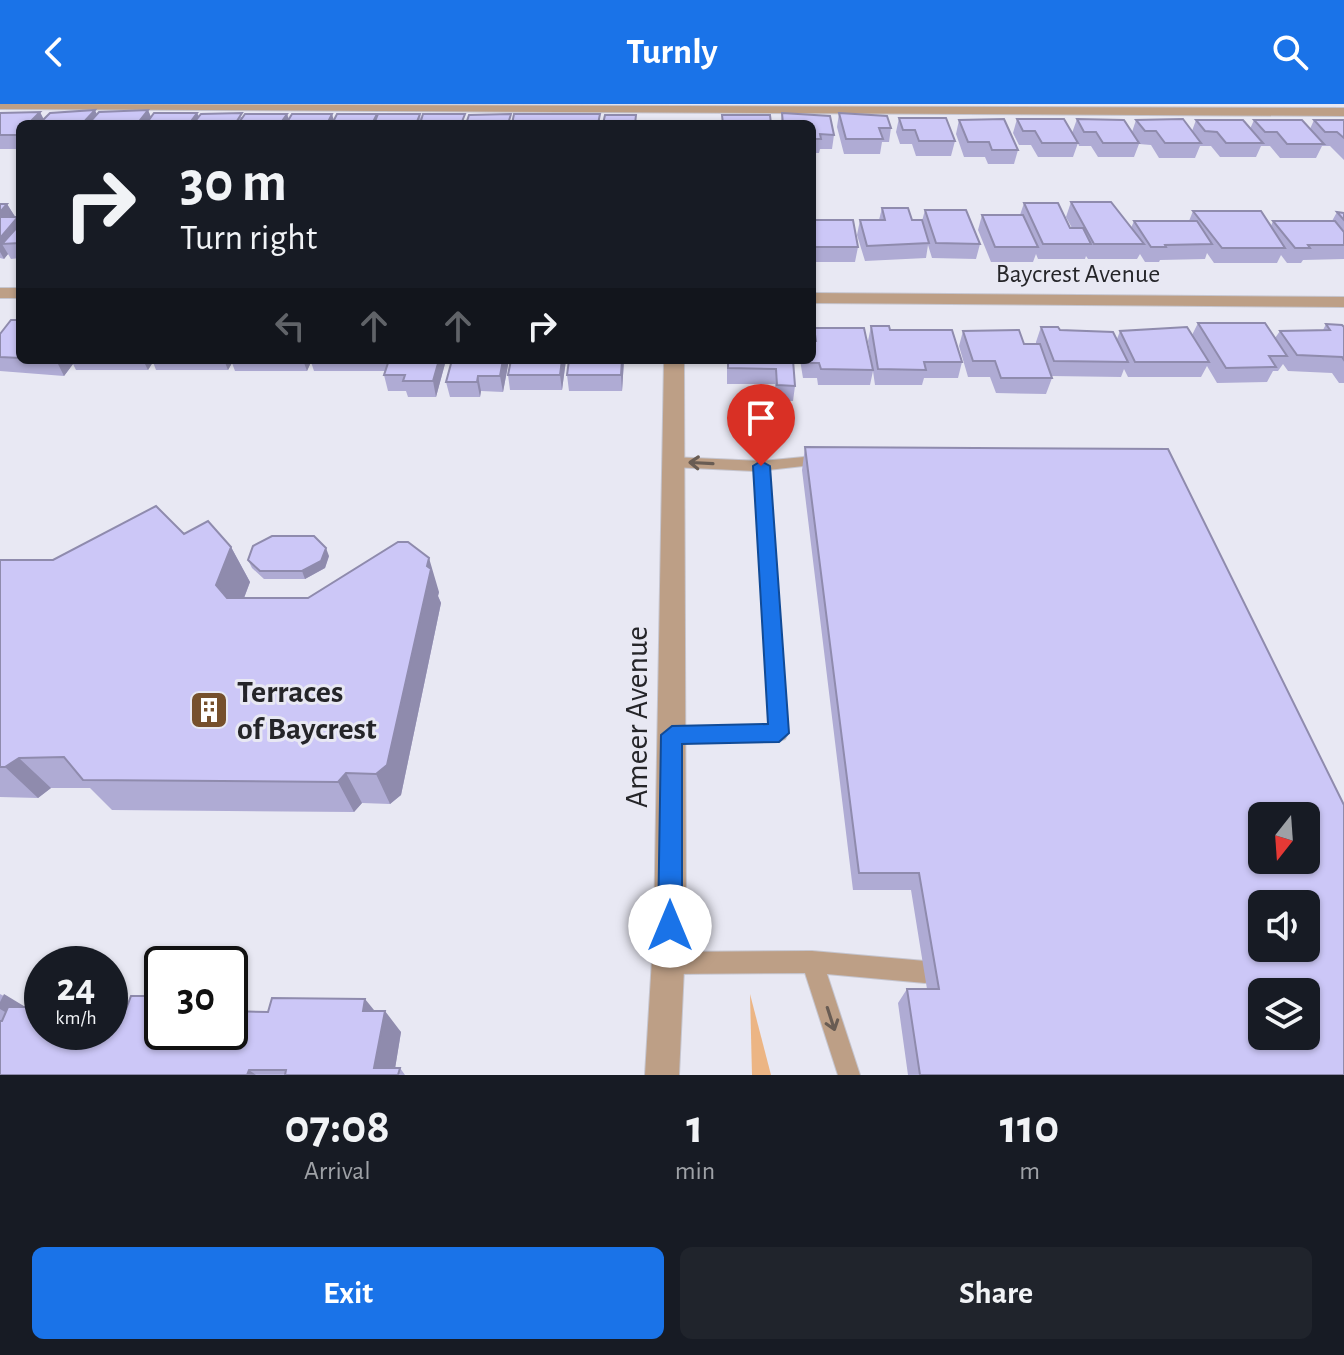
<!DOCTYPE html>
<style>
:root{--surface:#171b24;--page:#20242c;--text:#f1f3f6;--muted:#9ea1a6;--accent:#1a73e8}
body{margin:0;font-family:"Alegreya Sans",sans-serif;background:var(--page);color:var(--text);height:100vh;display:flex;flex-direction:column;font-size:30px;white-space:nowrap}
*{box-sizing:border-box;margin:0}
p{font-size:26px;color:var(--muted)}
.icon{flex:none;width:44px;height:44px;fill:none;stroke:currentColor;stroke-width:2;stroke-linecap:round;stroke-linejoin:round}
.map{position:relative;height:971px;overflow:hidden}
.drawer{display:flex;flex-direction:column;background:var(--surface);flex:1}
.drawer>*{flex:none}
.hud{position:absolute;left:16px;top:16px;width:800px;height:244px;border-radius:12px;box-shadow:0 2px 6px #0004;background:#171b24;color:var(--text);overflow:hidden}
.needle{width:52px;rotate:197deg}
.buttons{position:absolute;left:1248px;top:698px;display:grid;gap:16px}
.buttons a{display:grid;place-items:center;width:72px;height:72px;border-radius:12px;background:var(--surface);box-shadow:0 2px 6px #0004;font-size:40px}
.speed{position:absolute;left:24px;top:842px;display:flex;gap:16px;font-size:40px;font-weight:700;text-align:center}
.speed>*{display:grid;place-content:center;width:104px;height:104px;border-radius:50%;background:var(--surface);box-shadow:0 2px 6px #0004;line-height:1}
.speed small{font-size:20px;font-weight:400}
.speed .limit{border:4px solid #111;border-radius:12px;background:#fff;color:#111}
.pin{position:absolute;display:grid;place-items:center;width:68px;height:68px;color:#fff;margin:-82px -34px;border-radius:50% 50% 50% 0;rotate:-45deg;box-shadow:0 0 8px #0007}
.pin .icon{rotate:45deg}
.me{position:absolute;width:88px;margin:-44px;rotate:0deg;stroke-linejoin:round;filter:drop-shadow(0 0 6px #0008)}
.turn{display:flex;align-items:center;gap:28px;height:168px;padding:0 32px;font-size:36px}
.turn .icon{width:104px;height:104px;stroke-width:2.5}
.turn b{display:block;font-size:56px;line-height:68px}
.lanes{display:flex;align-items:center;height:76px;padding:0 32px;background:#0003;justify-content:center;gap:40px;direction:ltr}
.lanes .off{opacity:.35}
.eta{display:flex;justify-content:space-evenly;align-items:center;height:136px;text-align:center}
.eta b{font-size:48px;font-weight:700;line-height:56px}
.action{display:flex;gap:16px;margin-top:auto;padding:16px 32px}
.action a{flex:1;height:92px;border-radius:12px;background:var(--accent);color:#fff;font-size:32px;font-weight:700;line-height:92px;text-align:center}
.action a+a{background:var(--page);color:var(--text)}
header{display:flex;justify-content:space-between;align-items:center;height:104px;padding:0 32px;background:var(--accent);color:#fff;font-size:36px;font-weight:700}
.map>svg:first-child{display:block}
</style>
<header><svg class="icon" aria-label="back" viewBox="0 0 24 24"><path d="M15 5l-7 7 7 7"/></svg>Turnly<svg class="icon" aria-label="search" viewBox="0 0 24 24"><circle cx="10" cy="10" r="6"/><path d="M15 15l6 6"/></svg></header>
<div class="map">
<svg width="1344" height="971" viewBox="0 0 1344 971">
<rect width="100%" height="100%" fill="#e8e8f3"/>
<path fill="#ecb584" d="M750,890l21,81h-19z"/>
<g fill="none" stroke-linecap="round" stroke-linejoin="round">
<defs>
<path id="lane" d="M825,351l7,5 -2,3 -62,7 20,263 -3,6 -6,2 -107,2 -6,-2 -3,-6 3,-6 6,-2 98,-2 -16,-254 -82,-4 -7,-5 7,-5 89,4z
M812,847l113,10 8,3 3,8 -3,8 -8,3 -98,-9 33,101h-22l-33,-102 -137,1 -8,-3 -3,-8 3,-8 8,-3z"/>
<path id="street" d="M0,0l1344,4v8l-1344,-7z
M0,184h20v10h-20z
M812,189l532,4v10l-532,-4z
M664,256h20l2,566 -7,149h-34l9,-149z"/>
</defs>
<use href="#lane" stroke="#c5c5cf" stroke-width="2"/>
<use href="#street" stroke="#c5c5cf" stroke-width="2"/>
<use href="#lane" fill="#bd9f86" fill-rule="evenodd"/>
<use href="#street" fill="#bd9f86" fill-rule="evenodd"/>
</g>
<path fill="#afabd4" d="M148,6l3,8 46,-5 2,3 44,1 44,-3 2,5 45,1 86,-6 1,6 45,4h-446v25h-20v-36l40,-1 4,8z
M782,9l48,3 4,19 -2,14h-12l-1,4h-7v-29h-31z
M839,9l52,15 -2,14h-7l-2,12h-36l-7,-27z
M899,14l56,23 -4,15h-35l-4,-12h-12l-4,-12z
M1017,15l55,14 5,-14 55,13 4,-12 56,11 4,-11 54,9 4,-9 56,9 4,-9h30v40l-14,-14h-8l-6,12h-36l-10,-12h-9l-5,11h-36l-9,-11h-11l-5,12h-36l-8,-13 -12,-1 -5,13h-36l-7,-11h-12l-1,-3 -5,14h-35l-7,-12h-12l-6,-12z
M959,16l59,30 -4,14h-26l-3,-7h-21l-8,-23z
M1071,98l60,26 3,-7h55l4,-10 78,15 2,-5h59l5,-9 7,1v46l-41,1 -2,3h-14l-6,-8 -4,8h-63l-7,-10 -2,6 -45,1 -1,2h-14l-5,-8 -3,5h-49l-2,-3 -1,3h-47l-2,-5 -3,8h-42l-13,-32 4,-15h38l4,-12 48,25 -6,-11z
M0,100h7l8,13h3l2,4v37l-9,1 -3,-5 -4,5 -4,-1z
M882,104l30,12 10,1 3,-11 55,34 -4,15 -44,-1 -4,-13 -2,13 -61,3 -8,-26 3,-15h19z
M812,116l46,27 -3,15h-43z
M20,216v40h426l-10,37h-28l-2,-6h-18l-4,-16 1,-4h-71l-3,-9 -4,9h-72l-3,-8 -4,7h-72l-3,-8 -5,8h-72l-3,-6 -9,12 -64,-5v-37z
M1198,219l77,15 5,-7 43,-1 3,-6 18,3v56h-5l-7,-10 -44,-2 -5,-7 -5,7h-5l-6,11 -50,1 -10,-17 -6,11h-73l-4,-8 -3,8 -70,-1 1,2 -6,16 -50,-1 -6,-16h-22l-9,-31 4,-15 61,13h12v-2l5,-15 76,12 3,-8 72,4z
M871,222l19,4 72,32 -4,16h-34l-2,7h-47l-2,-14 -3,14h-52l-1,-7h-14l-3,-18h12l2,-32 58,36 -4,-23z
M452,256h57l-6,32 -22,-1 -1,6h-30l-4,-15z
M566,256l-4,30h-52l-2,-15z
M624,256l-2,31h-53l-2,-16z
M727,256h66l2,26 -2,15h-17l-1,-17h-48z
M805,343l539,628h-436l-10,-72 9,-14h20l-16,-99h-58l-51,-420z
M184,430l47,13 19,35 -6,16h64l131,-6 -1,4 3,7 -40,192 -11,9 -28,-1 -8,9 -242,-2 -22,-22h-39l-13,10 -38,-1v-237h53z
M329,452l-4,12 -20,11h-41l-12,-11 -4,-8z
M0,890l25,13 85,25v-28l8,5 112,23v-31l12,10h132l27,21 -6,36h5l5,7h-405z"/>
<path fill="#8f8bad" d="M95,6l6,14h-19z
M148,6l6,14h-17z
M40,8l6,12h-18z
M197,9l5,11h-13z
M287,10l3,10h-10z
M332,10l3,10h-8z
M7,100l9,14 -16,8v-14z
M18,113l2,4v19l-18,4 6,10 -4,5 -4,-7v-14z
M56,256h14l3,4 -9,12z
M143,256h8l2,2 -5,8z
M224,256h6l2,3 -4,7z
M303,256h8v2l-4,9z
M439,256h7l-10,37 -3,-16z
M503,256h6l-6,32 -3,-16z
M562,256h4l-4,30 -2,-15z
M622,256h2l-2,31 -1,-16z
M478,272l3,15 -1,6 -3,-15z
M231,443l19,35 -14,37 -20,-34z
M326,444l3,8 -4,12 -20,11 -3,-8z
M429,454l10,34 -1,4 3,7 -40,192 -11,9 -14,-30z
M19,654l32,30 -13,10 -33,-31z
M346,669l16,30 -8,9 -16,-30z
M4,890l38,23 -6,13 -36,-21v-7z
M365,895l18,22 2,-10 16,21 -7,43 -20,-7 -11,-57z
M230,897l20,17 -20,1z
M249,966l7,5h-9z"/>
<path fill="#ccc7f7" stroke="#8f8bad" stroke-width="2" fill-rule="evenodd" d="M95,6l-13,14h-43l11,-11z
M148,6l-11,14h-49l11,-12z
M40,8l-12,12h-8v9l-2,2h-18v-22z
M154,9h43l-8,11h-43z
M242,9l-7,11h-42l8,-10z
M782,9l48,3 4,19 -14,-1 1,5h-9v-15h-29z
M839,9l48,3 4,12h-12l4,11h-37z
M245,10h42l-7,10h-42z
M292,10h40l-5,10h-41z
M337,10h40l-5,10h-40z
M378,10h42l-4,10h-42z
M423,10h42l-4,10h-41z
M511,10l-3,10h-42l3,-9z
M514,10h86l-2,10h-86z
M605,11h31l-1,9h-32z
M722,11h48l1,9h-48z
M899,14h47l9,23h-36l-4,-11h-12z
M1004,15l14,31h-26l-3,-8h-21l-9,-22z
M1017,15h47l14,24h-36l-7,-12h-12z
M1077,15l47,1 15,23h-36l-7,-11h-12z
M1183,15l18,24h-36l-9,-12h-11l-9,-11z
M1196,16h47l20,23h-37l-9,-11 -12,-1z
M1254,16h48l22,24h-37l-10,-12h-12z
M1314,16h30v18l-7,-6h-12z
M1071,98h40l33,42h-50z
M1024,99h34l12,25h13l8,16h-48z
M0,100h7l-7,8z
M882,104h26l4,12h10l7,23 -62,3 -7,-26h25z
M925,106h41l14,34 -44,-1z
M1193,107h68l24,37h-63z
M1337,108l7,1v7z
M982,111h41l15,32h-43z
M0,113h18l-18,21z
M812,116h41l5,27h-46z
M1134,117h63l15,23 -47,1 1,2h-15z
M1273,117h62l9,11v13h-36l2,3h-15z
M20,120v19l-18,1z
M11,216h9v38l-20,-1v-23z
M1198,219h67l22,33h-18l7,11 -50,1z
M1326,220l16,1 2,2v33l-2,-3 -45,-2 -17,-24 50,-1z
M871,222h18l1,4h62l10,32h-38l2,8 -48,-1z
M1041,223h17l2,3 53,2 15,30 -74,-1z
M1187,223l22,35h-74l-15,-31z
M814,224h50l9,42 -52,-1 -2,-6h-14l-1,-3h8v-19h4z
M1019,226l5,14h16l12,34h-51l-6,-17h-22l-10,-30z
M389,256h50l-6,21h-30l2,-6h-21z
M452,256h51l-3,16h-22l-1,6h-31z
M511,256h51l-2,15h-52z
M569,256h53l-1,15h-54z
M728,256h65l2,26 -18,-1 -1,-16 -48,-1z
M805,343l363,2 176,356v270h-424l-13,-86h32l-20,-116h-60zM1262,712h44v44h-44zM1262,800h44v44h-44zM1262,888h44v44h-44z
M156,402l28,28 24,-13 23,26 -15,38 11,13h81l90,-56h10l21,16 -2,8 4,3 -44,196 -11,9 -30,-1 -8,9 -255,-2 -19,-23 -45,1 -14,9h-5v-207h53z
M272,432h42l12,12 -5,13 -19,10h-42l-12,-11 5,-14z
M36,890h6v38h68v-23h16l5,-13h31v36h68v-21l38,1 4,-14 93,1 -2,12h22l-11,57h26l-2,7h-113l1,-5h-37l-2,5h-247v-54h2l6,-14h22z"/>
<defs><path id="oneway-shaft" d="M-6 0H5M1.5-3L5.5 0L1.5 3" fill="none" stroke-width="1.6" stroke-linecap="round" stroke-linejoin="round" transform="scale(2)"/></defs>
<g stroke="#695c53">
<use href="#oneway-shaft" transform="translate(701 359) rotate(-177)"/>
<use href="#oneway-shaft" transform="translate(831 915) rotate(72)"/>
</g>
<path fill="#1a73e8" stroke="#114b97" stroke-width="2" d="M761,357l9,5 19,267 -10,9 -97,2v182l-3,9 -9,3 -8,-3 -4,-9 3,-191 11,-9 96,-2 -15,-258z"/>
<defs>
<symbol id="building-square" viewBox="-11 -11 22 22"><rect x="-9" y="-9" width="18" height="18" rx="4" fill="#76502c" stroke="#e8e8f3"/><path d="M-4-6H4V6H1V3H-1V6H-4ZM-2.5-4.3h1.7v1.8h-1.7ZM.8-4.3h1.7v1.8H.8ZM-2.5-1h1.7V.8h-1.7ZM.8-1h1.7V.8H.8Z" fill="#fff"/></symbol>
</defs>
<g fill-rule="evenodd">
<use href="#building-square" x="187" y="584" width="44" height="44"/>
</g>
<g text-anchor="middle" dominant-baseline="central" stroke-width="6" stroke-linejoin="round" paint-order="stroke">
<g font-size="26" fill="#252529" stroke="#e8e8f3">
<text x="1078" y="170">Baycrest Avenue</text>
</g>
<g font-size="32" font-weight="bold" fill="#252529" stroke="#e8e8f3" text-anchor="start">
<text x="237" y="588">Terraces<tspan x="237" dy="37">of Baycrest</tspan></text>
</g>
<g font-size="32" fill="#252529" stroke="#e8e8f3">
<text transform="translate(637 613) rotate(-90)">Ameer Avenue</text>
</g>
</g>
</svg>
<div class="buttons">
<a><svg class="needle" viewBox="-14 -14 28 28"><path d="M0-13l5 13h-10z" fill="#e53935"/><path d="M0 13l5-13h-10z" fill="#9ea1a6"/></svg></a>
<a><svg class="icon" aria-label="sound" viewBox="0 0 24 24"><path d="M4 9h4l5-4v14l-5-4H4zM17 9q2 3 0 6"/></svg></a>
<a><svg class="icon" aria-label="layers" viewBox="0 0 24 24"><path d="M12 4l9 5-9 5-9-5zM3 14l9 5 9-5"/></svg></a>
</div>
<div class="speed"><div>24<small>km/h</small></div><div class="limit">30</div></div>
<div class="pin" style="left:761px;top:362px;background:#d93025"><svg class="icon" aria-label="arrive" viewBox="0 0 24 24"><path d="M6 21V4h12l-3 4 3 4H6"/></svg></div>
<svg class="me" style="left:670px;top:822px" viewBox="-20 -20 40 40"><circle r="19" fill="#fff"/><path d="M0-13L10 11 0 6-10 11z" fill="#1a73e8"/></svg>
<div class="hud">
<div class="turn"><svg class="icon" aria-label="right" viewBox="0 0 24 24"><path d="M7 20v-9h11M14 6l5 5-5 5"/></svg><div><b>30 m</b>Turn right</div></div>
<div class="lanes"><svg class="icon off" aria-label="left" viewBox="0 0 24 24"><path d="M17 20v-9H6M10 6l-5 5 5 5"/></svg><svg class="icon off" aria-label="ahead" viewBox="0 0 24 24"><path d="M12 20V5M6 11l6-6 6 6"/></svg><svg class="icon off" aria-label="ahead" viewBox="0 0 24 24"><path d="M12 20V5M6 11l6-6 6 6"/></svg><svg class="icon" aria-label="right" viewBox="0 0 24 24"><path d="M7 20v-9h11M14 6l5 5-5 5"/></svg></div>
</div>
</div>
<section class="drawer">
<div class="eta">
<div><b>07:08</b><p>Arrival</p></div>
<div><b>1</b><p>min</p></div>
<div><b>110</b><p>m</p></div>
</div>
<div class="action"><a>Exit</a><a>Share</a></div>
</section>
